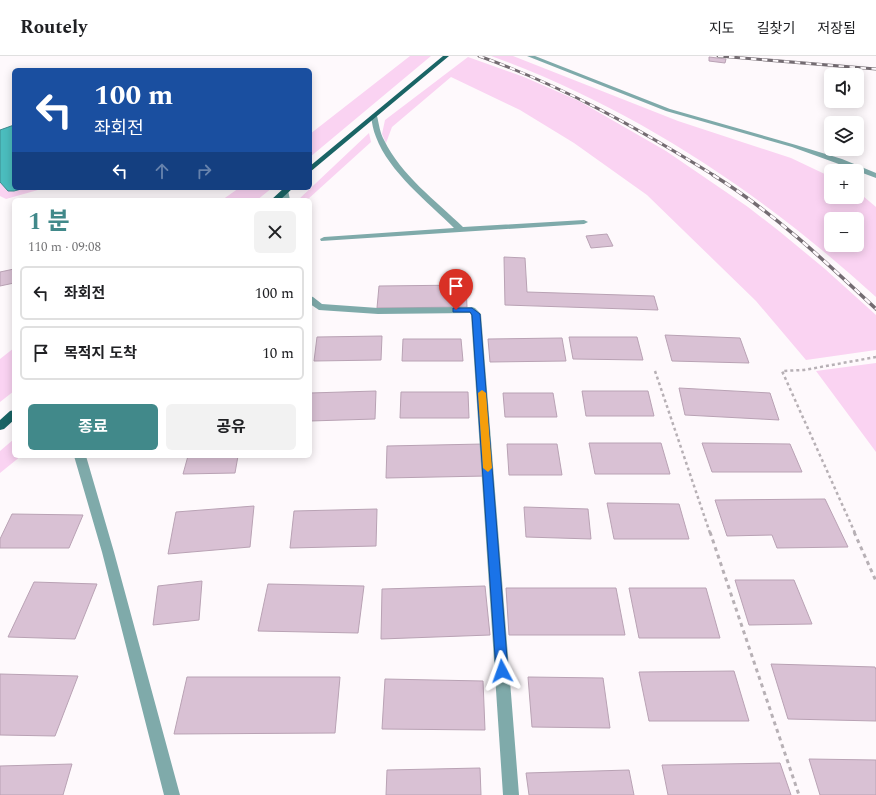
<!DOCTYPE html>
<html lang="ko">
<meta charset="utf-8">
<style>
:root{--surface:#fff;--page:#f2f2f2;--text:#202124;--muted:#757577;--line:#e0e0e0;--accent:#41898a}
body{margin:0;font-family:Spectral,"Noto Sans KR",serif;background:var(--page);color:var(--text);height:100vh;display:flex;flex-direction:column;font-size:15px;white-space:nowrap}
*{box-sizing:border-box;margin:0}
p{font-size:13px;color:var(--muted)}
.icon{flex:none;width:22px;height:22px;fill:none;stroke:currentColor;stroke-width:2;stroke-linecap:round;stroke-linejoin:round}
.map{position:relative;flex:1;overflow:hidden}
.sheet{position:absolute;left:12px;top:142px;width:300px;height:260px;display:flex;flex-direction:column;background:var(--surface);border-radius:6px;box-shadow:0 2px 10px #0003}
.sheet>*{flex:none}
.banner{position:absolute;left:12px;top:12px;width:300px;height:122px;border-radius:6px;box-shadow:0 2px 10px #0003;background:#1a4fa0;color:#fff;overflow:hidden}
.tools{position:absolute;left:824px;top:12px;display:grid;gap:8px}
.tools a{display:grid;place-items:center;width:40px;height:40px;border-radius:6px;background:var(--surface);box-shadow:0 2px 10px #0003;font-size:20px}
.pin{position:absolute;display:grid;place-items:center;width:34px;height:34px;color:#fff;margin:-41px -17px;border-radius:50% 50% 50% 0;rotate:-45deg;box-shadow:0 0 4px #0007}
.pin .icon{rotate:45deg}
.me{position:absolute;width:44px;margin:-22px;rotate:356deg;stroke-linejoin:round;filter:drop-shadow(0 0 3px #0008)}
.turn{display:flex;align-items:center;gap:14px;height:84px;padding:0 16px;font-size:18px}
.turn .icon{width:52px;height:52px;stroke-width:2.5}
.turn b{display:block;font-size:28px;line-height:34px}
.lanes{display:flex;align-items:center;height:38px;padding:0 16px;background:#0003;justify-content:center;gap:20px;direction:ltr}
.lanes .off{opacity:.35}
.round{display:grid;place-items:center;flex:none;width:42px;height:42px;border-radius:6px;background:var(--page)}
.headline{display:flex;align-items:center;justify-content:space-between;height:68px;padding:0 16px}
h1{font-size:24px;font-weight:700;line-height:30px;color:var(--accent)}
.primary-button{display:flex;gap:8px;margin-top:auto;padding:8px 16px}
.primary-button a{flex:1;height:46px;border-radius:6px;background:var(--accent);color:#fff;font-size:16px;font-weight:700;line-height:46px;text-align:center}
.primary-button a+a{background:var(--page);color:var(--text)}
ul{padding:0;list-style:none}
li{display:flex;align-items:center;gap:12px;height:54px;margin:0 8px 6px;padding:0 8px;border:2px solid var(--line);border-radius:6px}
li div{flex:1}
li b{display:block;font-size:15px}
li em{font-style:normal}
header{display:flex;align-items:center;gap:24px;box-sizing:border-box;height:56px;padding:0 20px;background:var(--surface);border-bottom:1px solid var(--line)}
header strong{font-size:19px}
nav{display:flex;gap:22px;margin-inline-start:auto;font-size:14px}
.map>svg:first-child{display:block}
</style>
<header>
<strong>Routely</strong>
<nav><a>지도</a><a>길찾기</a><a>저장됨</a></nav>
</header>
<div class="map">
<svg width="876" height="739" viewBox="0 0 876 739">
<rect width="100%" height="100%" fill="#fef9fc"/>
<path fill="#fad3f2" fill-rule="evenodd" d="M410,0h21l-121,101v-23z
M491,0h22l165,65 113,37 40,19v20h26v-6l19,16v90c-113,-103 -241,-189 -385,-241zM831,163h26v26h-26z
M468,1l56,20 55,24 87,50 82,56 31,24 46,38 51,46v35l-70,10 -50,-59 -109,-106 -73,-52 -54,-33 -69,-33 -59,50 -6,16 -4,-9 3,-14z
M369,77l2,9 -64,58h-9z
M0,126l8,9h6l11,-3h20l-39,11 -6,-3z
M239,132h33l-15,12h-35z
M14,292v43l-14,11v-43z
M876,307v89l-60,-81z
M14,383v17h7l-21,17v-22z"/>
<path fill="#4bbdbe" stroke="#3e8b8e" d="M14,69v63h11l-11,3h-6l-8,-9v-52z"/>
<path fill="#d9c1d4" stroke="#b9a2b4" d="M709,1l17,2 -1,4 -16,-2z
M607,178l6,12 -22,2 -5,-12z
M504,201l21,1 2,34 127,4 4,14 -153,-5z
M14,213v14l-14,3v-14z
M466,229l1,22 -90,1 2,-22z
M665,279l75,3 9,25 -77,-2z
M382,280l-1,24 -67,1 3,-24z
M569,281h68l6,23 -70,-1z
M562,282l4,23 -76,1 -2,-23z
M403,283h58l2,22h-61z
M679,332l91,5 9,27 -94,-5z
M376,335l-1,28 -65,2v-28z
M582,335h66l6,25h-68z
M401,336h67l1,26h-69z
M503,337h50l4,24h-52z
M589,387h72l9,31h-75z
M702,387l88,1 12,28h-90z
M483,388l3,32 -100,2 1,-32z
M507,388h50l5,31h-53z
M188,400h50l-3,17 -52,1z
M825,443l23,48 -71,1 -5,-13 -45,1 -12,-36z
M607,447l72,1 10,35h-75z
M254,450l-4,41 -82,7 8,-42z
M524,451l64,2 3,30 -65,-2z
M377,453l-1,37 -86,2 4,-37z
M12,458l71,1 -14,33h-69v-9z
M735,524h59l18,44 -63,1z
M202,525l-3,39 -46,5 5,-39z
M34,526l63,2 -22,55 -67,-2z
M268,528l96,2 -6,47 -100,-2z
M485,530l5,49 -109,4 1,-50z
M506,532h110l9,47h-116z
M629,532h77l14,50h-81z
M771,608l104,3 1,3v51l-88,-2z
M734,615l15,50h-100l-10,-49z
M0,618l78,2 -23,60 -55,-1z
M187,621h153l-5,56 -161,1z
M528,621l75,1 7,50 -78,-1z
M385,623l98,2 2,49 -103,-1z
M809,703l67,1v35h-56z
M780,707l11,32h-123l-6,-30z
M72,708l-9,31h-63v-29z
M480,712l1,27h-95l1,-25z
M629,714l5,25h-105l-3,-22z"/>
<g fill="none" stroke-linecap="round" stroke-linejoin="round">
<path stroke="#b7b0b5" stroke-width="2.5" stroke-dasharray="3 3" stroke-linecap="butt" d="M655,315l55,162
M855,477l-73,-162 22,-1 72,-13"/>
<path stroke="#b7b0b5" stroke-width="3" stroke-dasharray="4 4" stroke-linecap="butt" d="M710,476l89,263
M854,476l22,49"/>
<path fill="#7faaaa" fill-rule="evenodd" d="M527,0h8l135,53 126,36 46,14 34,14v5l-40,-15 -44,-16 -126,-36z
M374,58l3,2c2,8 3,17 7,24 17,35 52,61 79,87l121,-7 4,2 -4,2 -263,17 -1,-2 4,-2 130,-9c-26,-26 -65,-56 -78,-91 -3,-7 -4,-14 -5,-21z
M282,134h6l2,10h-8z
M310,240l3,1 9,7 56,4 94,-1 3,1 6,6 38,481h-16l-32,-480 -1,-2 -92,1 -59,-4 -9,-6z
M74,400h12l28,96 66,243h-16l-62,-243z"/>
<path fill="#1a6465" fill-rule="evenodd" d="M443,0h6l-139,116v-6z
M284,132h9l-13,12h-9z
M14,354v10l-10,9 -4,1v-10l10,-9z"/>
<defs>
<path id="rail-far1" d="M479,0c84,30 160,73 236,120
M718,0l158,13"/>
<path id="rail" d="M713,119c60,37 112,86 163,134"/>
</defs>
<use href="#rail-far1" stroke="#746c72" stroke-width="3"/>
<use href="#rail" stroke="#746c72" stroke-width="3.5"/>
<use href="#rail-far1" stroke="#fef9fc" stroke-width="2" stroke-dasharray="5.5" stroke-linecap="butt"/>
<use href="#rail" stroke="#fef9fc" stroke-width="2.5" stroke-dasharray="7" stroke-linecap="butt"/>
</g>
<path fill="#1a73e8" stroke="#114b97" d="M453,252h19l8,6 28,357 -2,4 -4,1 -4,-1 -2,-4 -24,-356 -2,-3h-17z"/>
<path fill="#f59e0b" d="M482,334l4,3 6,75 -4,4 -5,-4 -5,-75z"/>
</svg>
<div class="tools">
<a><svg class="icon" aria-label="sound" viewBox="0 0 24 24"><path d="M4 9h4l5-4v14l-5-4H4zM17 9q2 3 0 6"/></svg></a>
<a><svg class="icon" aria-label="layers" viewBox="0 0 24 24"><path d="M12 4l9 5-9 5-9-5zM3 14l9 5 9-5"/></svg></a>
<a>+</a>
<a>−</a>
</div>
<div class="pin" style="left:456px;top:254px;background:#d93025"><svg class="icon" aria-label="arrive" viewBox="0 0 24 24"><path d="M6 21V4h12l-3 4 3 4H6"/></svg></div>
<svg class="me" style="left:502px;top:615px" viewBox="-20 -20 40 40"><path d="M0-17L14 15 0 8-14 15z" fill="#1a73e8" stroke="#fff" stroke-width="4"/></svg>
<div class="banner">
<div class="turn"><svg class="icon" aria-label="left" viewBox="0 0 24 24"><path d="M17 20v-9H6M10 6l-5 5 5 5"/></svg><div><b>100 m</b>좌회전</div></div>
<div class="lanes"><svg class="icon" aria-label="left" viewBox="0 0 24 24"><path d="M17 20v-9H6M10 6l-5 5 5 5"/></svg><svg class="icon off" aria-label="ahead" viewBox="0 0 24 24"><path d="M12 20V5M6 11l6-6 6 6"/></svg><svg class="icon off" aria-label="right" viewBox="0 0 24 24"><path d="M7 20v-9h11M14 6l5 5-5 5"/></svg></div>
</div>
<section class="sheet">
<div class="headline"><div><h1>1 분</h1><p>110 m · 09:08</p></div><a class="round"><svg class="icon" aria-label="close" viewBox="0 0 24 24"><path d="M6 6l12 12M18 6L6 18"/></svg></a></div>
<ul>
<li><svg class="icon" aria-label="left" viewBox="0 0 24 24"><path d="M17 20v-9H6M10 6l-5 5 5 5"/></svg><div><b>좌회전</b></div><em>100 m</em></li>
<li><svg class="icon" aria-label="arrive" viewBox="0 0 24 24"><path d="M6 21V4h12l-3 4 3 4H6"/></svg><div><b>목적지 도착</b></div><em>10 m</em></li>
</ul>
<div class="primary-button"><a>종료</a><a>공유</a></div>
</section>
</div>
